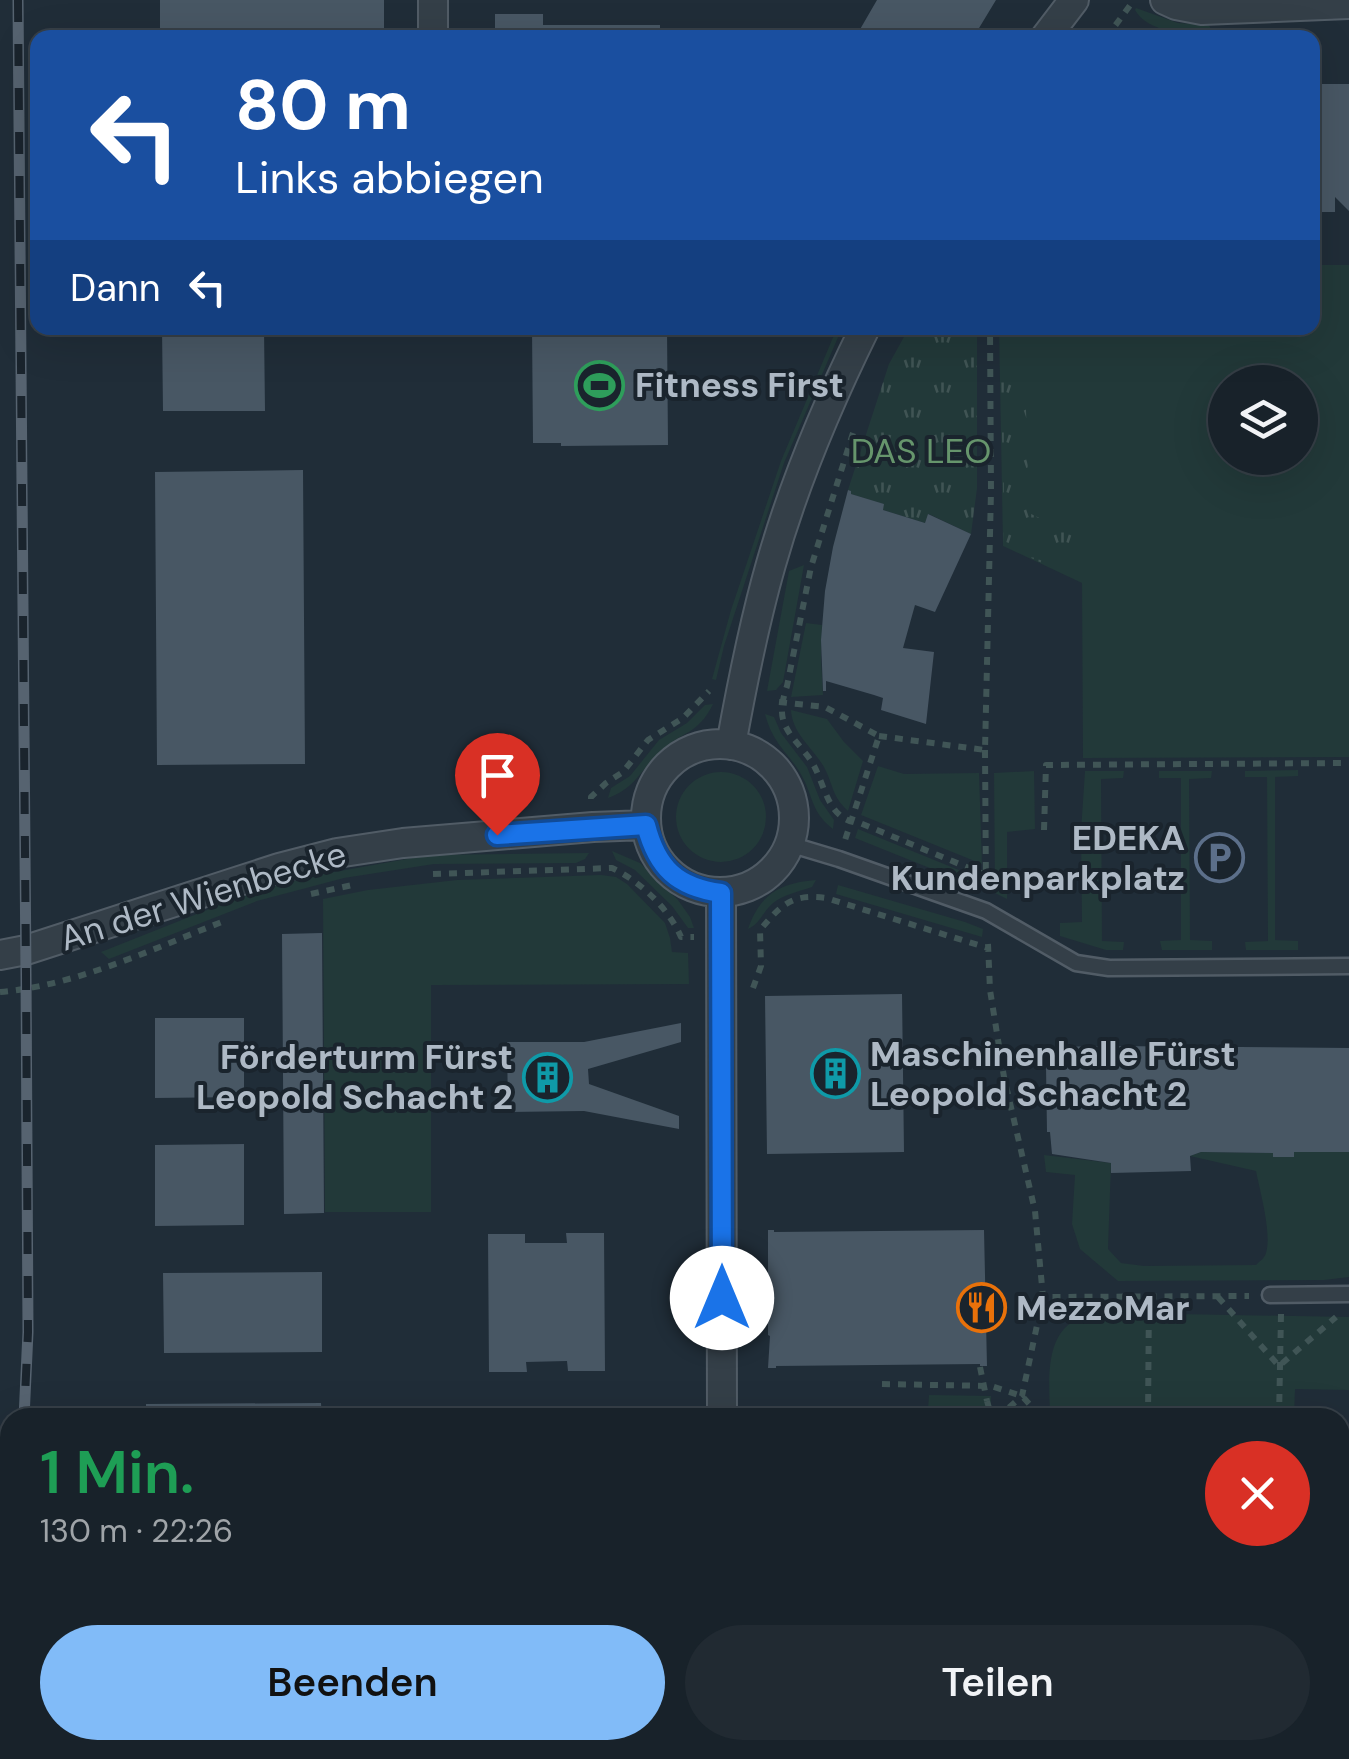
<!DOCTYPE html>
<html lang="de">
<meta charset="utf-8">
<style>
:root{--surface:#18222a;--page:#212a32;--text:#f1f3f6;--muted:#9fa4a8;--line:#363f47;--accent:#81bbf8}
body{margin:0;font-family:"DM Sans",sans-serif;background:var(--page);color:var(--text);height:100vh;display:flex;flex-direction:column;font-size:38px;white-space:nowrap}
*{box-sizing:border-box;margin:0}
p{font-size:32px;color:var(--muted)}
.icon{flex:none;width:55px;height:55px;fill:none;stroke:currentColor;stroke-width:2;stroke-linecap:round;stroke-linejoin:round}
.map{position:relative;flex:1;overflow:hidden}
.panel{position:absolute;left:0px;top:1408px;width:1350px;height:352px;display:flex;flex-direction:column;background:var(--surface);border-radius:30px 30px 0 0;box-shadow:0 10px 40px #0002,0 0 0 2px var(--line)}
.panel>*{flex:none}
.hud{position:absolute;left:30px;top:30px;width:1290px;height:305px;border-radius:20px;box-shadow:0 10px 40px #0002,0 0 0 2px var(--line);background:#1a4fa0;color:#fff;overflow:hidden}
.controls{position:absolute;left:1208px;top:365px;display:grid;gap:20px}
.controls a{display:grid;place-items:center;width:110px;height:110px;border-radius:50%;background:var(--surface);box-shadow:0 10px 40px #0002,0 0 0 2px var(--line);font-size:50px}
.pin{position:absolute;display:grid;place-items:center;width:85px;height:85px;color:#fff;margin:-102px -42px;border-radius:50% 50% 50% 0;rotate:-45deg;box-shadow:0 0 10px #0007}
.pin .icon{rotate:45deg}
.me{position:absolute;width:110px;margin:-55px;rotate:0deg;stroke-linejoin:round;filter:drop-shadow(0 0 8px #0008)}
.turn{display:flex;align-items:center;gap:35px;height:210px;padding:0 40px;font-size:45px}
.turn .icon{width:130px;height:130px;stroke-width:2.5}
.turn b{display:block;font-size:70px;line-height:85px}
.then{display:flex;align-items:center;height:95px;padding:0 40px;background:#0003;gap:20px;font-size:38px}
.round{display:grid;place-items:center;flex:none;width:105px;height:105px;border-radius:52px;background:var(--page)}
.headline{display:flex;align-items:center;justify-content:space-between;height:170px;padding:0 40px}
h1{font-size:60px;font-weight:600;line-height:75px;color:#1e9e55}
.button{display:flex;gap:20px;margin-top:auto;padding:20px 40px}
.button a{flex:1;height:115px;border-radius:60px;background:var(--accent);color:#111;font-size:40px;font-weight:600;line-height:115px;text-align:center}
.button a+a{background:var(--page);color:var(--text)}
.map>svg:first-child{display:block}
</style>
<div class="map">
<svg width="1349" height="1759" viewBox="0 0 1349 1759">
<defs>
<pattern id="park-tufts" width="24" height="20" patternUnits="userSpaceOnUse" patternTransform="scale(2.5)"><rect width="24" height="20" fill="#223939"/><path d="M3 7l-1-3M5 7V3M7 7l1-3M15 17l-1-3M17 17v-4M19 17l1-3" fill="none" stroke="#405454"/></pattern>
</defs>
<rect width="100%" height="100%" fill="#202d38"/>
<path fill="#223939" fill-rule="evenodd" d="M1136,8l42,15 30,2 2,2 1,8c-24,-1 -63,-2 -76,-25z
M1313,265h36v492l-266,1 -1,-175 -79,-37 -4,-218h313zM1225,382h75v76h-75z
M837,328h5l-58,135 -60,183 -8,34 -4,-1 19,-69 50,-149z
M804,565l-21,117 -7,8 -9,1 22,-120z
M806,623l16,2 -1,35 2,35 -32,2z
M713,704c-15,31 -31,27 -52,47 -20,18 -25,37 -53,47l3,-10 19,-12 29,-36 28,-17 18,-18z
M791,710l36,9 17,23 19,19 -15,50c-17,-16 -14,-25 -24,-44 -12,-20 -32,-34 -33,-57z
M765,714l9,3 7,16 26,34 13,33 14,20 -1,9c-19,-15 -19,-26 -28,-47 -13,-28 -31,-34 -40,-68z
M878,766l26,8 75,-1 3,91 -121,-49z
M1298,770v6l-23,1v163l23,1v9h-52l-1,-8 23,-1 -1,-164h-22v-6z
M1034,771l1,58 -28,3v67l-12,-6 -1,-120z
M1085,771h39l-1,7 -22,1 1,162 22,1 -1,8h-17l-46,-14v-13l22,-1 -1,-91z
M1159,771h53l-1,7 -22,1 1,161 22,1v9h-50l-2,-9 21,-1v-162h-22z
M676 817a45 45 0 1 1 90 0a45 45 0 1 1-90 0Z
M858,829l123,50 1,10 -127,-51z
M612,851l28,12 38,37 12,17 4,11h-6l-16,-22 -37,-36 -19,-10z
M589,853l-4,6 -9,4 -142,1 -90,14 -87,23 -148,58 -8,-7 121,-48 59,-20 42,-10 106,-19z
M601,875l15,2 11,7 38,39 5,15 2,14 16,1 1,31 -258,1v227h-106l-2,-313 45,-9 89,-10z
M816,880l-4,7c-14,5 -28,7 -40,17 -10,9 -12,20 -24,25 12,-35 32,-46 68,-49z
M838,885l127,37 18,7 -1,8 -146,-43z
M1201,1152l72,1 1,4h19l1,-5h55v125l-25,3 -206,1 -38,-32 -8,-25 3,-49 -29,-3 -2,-17 67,8 -3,86 13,14 23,3 112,-1c5,-5 8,-6 10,-12 6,-19 -6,-62 -10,-82l-66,-15z
M1120,1313l229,4v73l-54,-1 -1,28h-27l-1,-3 -216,-2c-1,-31 -6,-80 30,-94 12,-5 27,-4 40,-5z
M929,1395l62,1v15l-63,-1z"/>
<path fill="url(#park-tufts)" d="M909,328h68v160l-6,46 -42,-20 -4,9 -42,-13v-6l-32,-10v-3l-3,-1 41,-126z
M1001,373l24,2 4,138 53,25v44l-78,-37z"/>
<path fill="#344b5f" d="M111,1750h84l-2,9h-81z"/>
<path fill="#485764" d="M160,0h224v38h-224z
M877,0h119l-23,38h-118z
M495,14h48v11h117v13h-165z
M1312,84h37v127l-14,-14v15h-23z
M162,328h102l1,83h-102z
M532,328h135l1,117 -107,1v-3h-28z
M303,470l2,294 -148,1 -2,-293z
M848,490l3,1v3l33,10 -1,6 42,13 3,-9 43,20 -36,78 -20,-7 -12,43 31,4 -8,72 -45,-14 2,-12 -9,-3 -48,-14v10h-3l-2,-51 4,-49 8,-44z
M322,933l2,280 -40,1 -2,-280z
M902,994l2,158 -137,2 -2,-158z
M155,1018h89v79l-89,1z
M681,1023v19l-93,27 1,15 90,32v13l-95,-18 -76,1 -1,-70h77z
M1107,1046l242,2v104h-55v5h-21v-4l-72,-1 -11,4 1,15 -80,2v-10l-59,-9 -2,-22h-3l-1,-66h3l2,-19z
M244,1144v81l-89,1v-81z
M768,1230h6v2l210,-2 3,136h-7v-2l-204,2v2h-8l2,-32 -2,-1z
M566,1233h38l1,138h-37l-1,-10 -41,1 1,10h-38l-1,-138h37v9h42z
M322,1272v80l-158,1 -1,-80z
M321,1403l1,15h-176v-14z
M1340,1444h9v132h-9z
M444,1750h223v9h-223z
M783,1750h132v9h-132z
M1142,1750h156v9h-156z"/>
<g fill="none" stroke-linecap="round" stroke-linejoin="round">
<defs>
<path id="service" d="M789,844l50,15 147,52 90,52 33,5 240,-2
M1270,1295l79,-1"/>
<path id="minor" d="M1165,0l11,5 26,5 147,-6
M433,38v-38
M1045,38l29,-38
M646 818a74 74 0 1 1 148 0a74 74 0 1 1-148 0Z
M731,745c11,-61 23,-122 40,-181 23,-81 57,-161 94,-236
M721,893l1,525
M0,955l26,-5 253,-82 58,-15 66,-10 190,-16 53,-2
M722,1750v9"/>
</defs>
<use href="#service" stroke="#515c66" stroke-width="19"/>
<use href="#minor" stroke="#515c66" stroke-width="32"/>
<path stroke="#405556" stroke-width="6" stroke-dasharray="8 8" stroke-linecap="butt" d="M1106,38l28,-38
M853,433l-42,134 -24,119c-4,12 -8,26 -2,39 6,14 20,25 28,39 13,23 15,57 47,59l126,52
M779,702l46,5 54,29 -34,104
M879,736l106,14 6,-259 -1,-163
M985,750l1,141
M591,799v-2l15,-14 17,-11 25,-32 35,-22 26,-27
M1044,830l2,-65 303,-2
M433,874l179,-6c28,13 57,41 69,69h13
M311,894l46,-10
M988,944l2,46 14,87 31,134 8,86
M753,988l8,-22 -1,-36c21,-25 32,-37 66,-32l162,50
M0,992c79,-7 154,-44 227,-72
M1218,1297l61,69 57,-49
M882,1384l109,2 31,10 20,22
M987,1401l5,17
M997,1418l25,-22 21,-99 206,-1
M1148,1418l1,-122
M1279,1418l2,-104
M760,1750v9
M1011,1750v9"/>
<use href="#service" stroke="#343f48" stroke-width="14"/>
<use href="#minor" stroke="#343f48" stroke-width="28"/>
<defs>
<path id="rail" d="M18,0l8,974 2,358 -4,86
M10,1759l1,-9"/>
</defs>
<use href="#rail" stroke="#566370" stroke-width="11"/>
<use href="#rail" stroke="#1a242d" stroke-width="8" stroke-dasharray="22" stroke-linecap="butt"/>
<path stroke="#405556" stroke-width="6" stroke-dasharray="8 8" stroke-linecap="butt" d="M980,1367l7,34"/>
</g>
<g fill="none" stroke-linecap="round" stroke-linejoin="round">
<defs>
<path id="route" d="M497,835l149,-10c11,43 31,62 75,68l1,405"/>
</defs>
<use href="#route" stroke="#114b97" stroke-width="25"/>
<use href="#route" stroke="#1a73e8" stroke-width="18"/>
</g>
<defs>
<symbol id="stadium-ring" viewBox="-11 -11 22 22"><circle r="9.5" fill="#1a242d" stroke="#2e9e5b" stroke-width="1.5"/><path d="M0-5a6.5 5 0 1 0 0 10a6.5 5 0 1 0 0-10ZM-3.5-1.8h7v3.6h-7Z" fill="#2e9e5b"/></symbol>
<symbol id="parking-ring" viewBox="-11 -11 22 22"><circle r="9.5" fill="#1a242d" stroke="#5c6f8a" stroke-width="1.5"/><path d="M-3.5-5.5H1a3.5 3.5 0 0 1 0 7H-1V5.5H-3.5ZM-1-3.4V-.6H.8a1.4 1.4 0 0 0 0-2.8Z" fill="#5c6f8a"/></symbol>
<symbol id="building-ring" viewBox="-11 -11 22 22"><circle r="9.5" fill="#1a242d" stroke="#0f9aa8" stroke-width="1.5"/><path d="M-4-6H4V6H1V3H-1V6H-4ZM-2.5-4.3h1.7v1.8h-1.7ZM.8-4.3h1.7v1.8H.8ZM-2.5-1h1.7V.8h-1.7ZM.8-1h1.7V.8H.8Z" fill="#0f9aa8"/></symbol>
<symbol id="restaurant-ring" viewBox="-11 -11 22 22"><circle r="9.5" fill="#1a242d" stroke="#e8710a" stroke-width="1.5"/><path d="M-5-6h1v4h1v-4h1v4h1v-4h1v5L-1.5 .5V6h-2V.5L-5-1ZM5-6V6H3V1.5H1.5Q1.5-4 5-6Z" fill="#e8710a"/></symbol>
</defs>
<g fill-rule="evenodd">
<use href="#stadium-ring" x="572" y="358" width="55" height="55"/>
<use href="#parking-ring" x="1192" y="830" width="55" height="55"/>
<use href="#building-ring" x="808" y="1046" width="55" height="55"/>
<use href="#building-ring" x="520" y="1050" width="55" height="55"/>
<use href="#restaurant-ring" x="954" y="1280" width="55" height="55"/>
</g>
<g text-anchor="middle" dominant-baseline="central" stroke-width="8" stroke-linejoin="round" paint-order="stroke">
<g font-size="35" font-weight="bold" fill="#aeb9c5" stroke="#1a242d" text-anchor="start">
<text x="635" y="385">Fitness First</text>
<text x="1185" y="838" text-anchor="end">EDEKA<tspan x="1185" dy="40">Kundenparkplatz</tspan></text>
<text x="870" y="1054">Maschinenhalle Fürst<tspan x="870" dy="40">Leopold Schacht 2</tspan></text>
<text x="513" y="1057" text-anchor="end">Förderturm Fürst<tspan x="513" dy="40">Leopold Schacht 2</tspan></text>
<text x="1016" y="1308">MezzoMar</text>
</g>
<g font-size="35" fill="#66956c" stroke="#1a242d">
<text x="921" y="451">DAS LEO</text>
</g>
<g font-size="35" fill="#aeb9c5" stroke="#1a242d">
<text transform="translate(203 896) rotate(-17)">An der Wienbecke</text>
</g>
</g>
</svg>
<div class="controls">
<a><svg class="icon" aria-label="layers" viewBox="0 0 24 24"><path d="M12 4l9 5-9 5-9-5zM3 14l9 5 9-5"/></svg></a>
</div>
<div class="pin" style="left:497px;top:835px;background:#d93025"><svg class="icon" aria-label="arrive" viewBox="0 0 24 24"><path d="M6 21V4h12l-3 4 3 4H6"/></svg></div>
<svg class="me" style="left:722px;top:1298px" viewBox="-20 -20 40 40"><circle r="19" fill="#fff"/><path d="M0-13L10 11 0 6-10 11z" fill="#1a73e8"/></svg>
<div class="hud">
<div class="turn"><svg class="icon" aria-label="left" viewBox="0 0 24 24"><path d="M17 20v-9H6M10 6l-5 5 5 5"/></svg><div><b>80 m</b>Links abbiegen</div></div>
<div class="then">Dann<svg class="icon" aria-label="left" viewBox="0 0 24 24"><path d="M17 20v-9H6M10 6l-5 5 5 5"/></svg></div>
</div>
<section class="panel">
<div class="headline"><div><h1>1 Min.</h1><p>130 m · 22:26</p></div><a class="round" style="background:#d93025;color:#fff"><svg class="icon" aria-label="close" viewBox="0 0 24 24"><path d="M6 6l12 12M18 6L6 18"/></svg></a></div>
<div class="button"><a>Beenden</a><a>Teilen</a></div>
</section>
</div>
